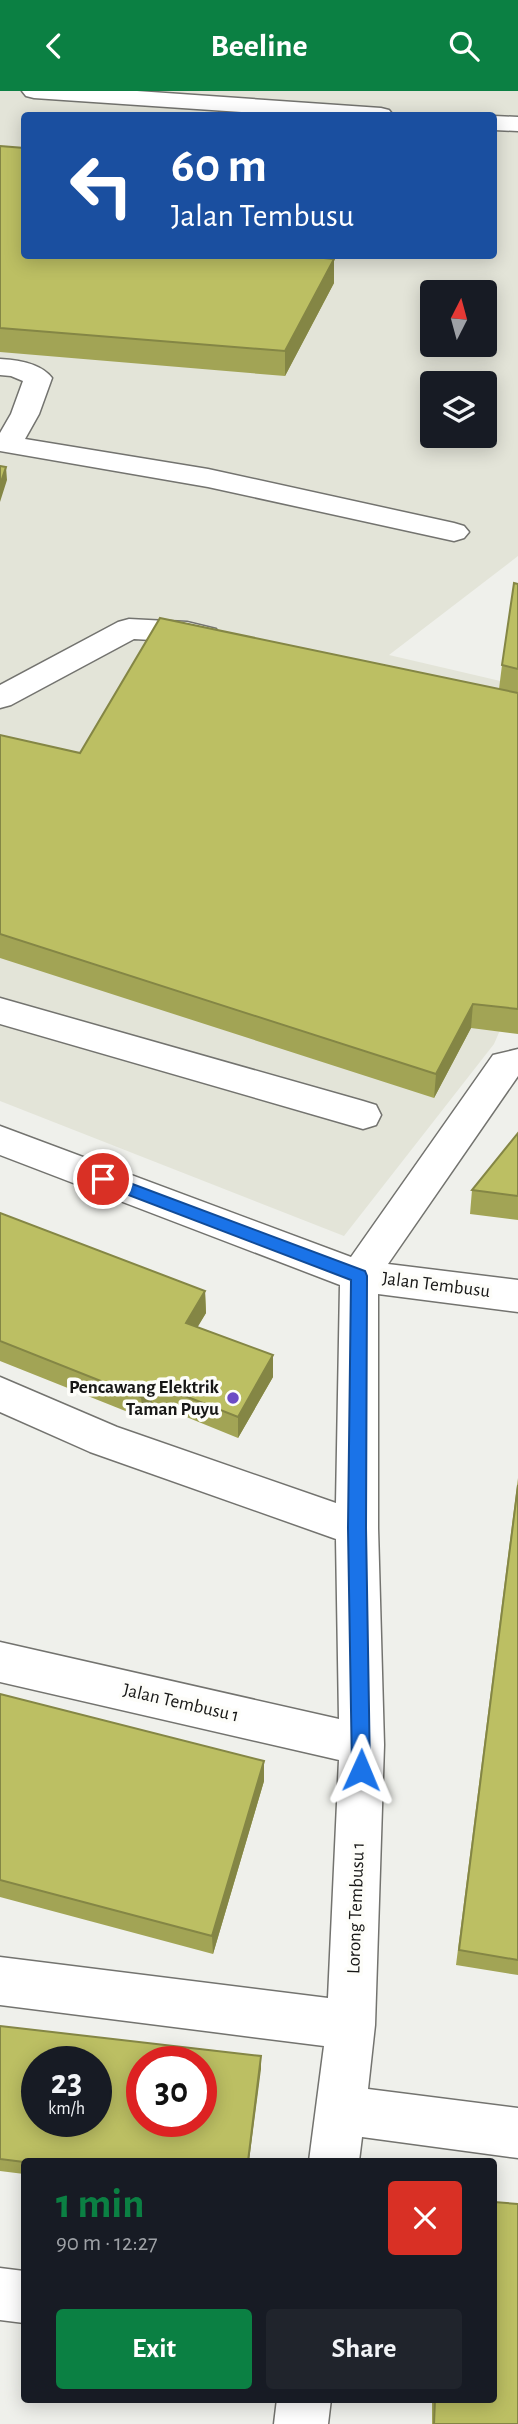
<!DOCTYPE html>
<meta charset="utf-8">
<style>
:root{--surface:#171b24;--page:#20242c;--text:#f1f3f6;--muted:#9ea1a6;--accent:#0b8043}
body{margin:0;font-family:"Alegreya Sans",sans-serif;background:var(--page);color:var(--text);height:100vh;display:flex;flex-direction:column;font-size:26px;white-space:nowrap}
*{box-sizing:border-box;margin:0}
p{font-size:23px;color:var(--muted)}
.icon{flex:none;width:38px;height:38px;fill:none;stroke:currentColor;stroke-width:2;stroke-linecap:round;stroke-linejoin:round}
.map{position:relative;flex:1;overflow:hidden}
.side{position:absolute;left:21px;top:2067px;width:476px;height:245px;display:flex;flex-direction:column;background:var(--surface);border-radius:7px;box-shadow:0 4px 18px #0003}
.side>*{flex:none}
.guide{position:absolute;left:21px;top:21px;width:476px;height:147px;border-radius:7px;box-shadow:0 4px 18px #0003;background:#1a4fa0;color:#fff;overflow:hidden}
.needle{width:46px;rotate:6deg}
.controls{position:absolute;left:420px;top:189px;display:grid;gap:14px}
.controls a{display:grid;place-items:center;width:77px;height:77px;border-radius:7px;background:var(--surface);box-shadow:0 4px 18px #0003;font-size:35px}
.speed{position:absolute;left:21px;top:1955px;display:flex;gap:14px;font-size:35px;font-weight:700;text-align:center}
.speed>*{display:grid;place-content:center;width:91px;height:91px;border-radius:50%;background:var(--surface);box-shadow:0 4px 18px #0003;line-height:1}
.speed small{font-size:18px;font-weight:400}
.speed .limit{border:10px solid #d22;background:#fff;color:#111}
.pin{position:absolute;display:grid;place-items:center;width:60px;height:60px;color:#fff;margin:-30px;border:4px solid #fff;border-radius:50%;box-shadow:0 2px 7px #0007}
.me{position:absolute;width:77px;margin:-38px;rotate:1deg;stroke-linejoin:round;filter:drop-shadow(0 0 5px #0008)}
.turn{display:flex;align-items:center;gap:24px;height:147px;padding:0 35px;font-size:32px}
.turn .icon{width:91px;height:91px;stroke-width:2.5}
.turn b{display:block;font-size:49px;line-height:60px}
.round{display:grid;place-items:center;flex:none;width:74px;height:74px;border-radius:7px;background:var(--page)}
.head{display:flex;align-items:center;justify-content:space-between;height:119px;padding:0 35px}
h1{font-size:42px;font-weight:700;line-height:52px;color:var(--accent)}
.action{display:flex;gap:14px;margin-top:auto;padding:14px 35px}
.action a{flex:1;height:80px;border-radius:7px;background:var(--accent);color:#fff;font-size:28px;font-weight:700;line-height:80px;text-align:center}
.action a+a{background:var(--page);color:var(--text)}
header{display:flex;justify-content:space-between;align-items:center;height:91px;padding:0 35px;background:var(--accent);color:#fff;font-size:32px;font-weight:700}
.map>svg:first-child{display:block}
</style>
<header><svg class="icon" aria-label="back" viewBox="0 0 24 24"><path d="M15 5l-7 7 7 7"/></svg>Beeline<svg class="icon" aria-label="search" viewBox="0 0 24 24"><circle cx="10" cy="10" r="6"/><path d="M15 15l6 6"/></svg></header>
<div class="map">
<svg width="518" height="2333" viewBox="0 0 518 2333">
<rect width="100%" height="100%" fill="#eff0eb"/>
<path fill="#e3e4d8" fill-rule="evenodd" d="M0,0h518v465l-129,99 129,30v304l-24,55 -150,192 -344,-135zM24,24h470v140h-470zM432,201h53v53h-53zM432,292h53v53h-53z"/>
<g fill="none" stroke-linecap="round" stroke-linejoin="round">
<defs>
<path id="minor" d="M22,0h115l244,17 8,2 4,5h-108l-251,-17 -8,-2z
M494,25l24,1v14l-24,-1z
M0,268c17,1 41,4 52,19l-13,36 -14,25 183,30 246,54 10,3 5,6 -5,6 -10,3 -246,-54 -208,-36v-18l11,-19 12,-33 -12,-5 -11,-1z
M129,528l58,3 29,7 4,7 -4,7 -11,3 -18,-4 -53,-3 -123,66 -11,3v-23l118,-63z
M0,907l363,103 13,4 5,10 -5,10 -13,4 -363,-105z
M518,958v27l-130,188 130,16v32l-140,-18v234l6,217 -9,280 -7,64 150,19v50l-156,-21 -3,24h-50l15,-115 -324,-41v-48l328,41 11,-238 -339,-78v-40l339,77 -3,-180 -246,-87 -90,-40v-35l117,50 219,76 4,-218 -340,-130v-29l351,131 142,-202z
M0,2177l24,3v52l-24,-3z
M277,2308h54l-3,25h-54z"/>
</defs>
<use href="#minor" stroke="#73736f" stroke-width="3"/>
<use href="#minor" fill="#fff" fill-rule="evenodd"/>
</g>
<path fill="#a2a455" d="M0,55l24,109 310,28 -49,93 -285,-24z
M518,493v450l-47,-6 -37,70 -434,-140v-223l80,18 419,-64 3,-24z
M518,1042v87l-48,-6 2,-24z
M0,1122l205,78 1,22 -9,14 76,50 -35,61 -86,-35 -9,15 -143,-57z
M518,1387v497l-62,-10z
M0,1603l264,87 -51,173 -213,-57z
M0,1935l261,43 -237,92v13l-24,-3z
M432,2308h62l24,25h-86z"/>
<path fill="#848645" d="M334,168v24l-49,93v-25z
M6,376l1,13 -7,22v-17z
M473,913l-2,24 -37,70 2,-24z
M205,1200l1,22 -19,32 -1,-22z
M273,1264v22l-35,61v-21z
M150,1291l2,21 -9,15 -2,-21z
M264,1670v20l-51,173 -1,-18z
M261,1965v13l-12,92h-1z"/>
<path fill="#bcbf63" stroke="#848645" stroke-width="2" fill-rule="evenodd" d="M0,55l24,2v107h269l41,4 -49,92 -285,-23z
M0,375l6,1 -6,18z
M514,492l4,1v85l-16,-4z
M160,527l358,75v316l-45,-5 -37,70 -436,-140v-199l80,18z
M518,1042v63l-46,-6z
M0,1122l205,78 -19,32 87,32 -35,62 -88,-35 -9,15 -141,-56z
M518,1394v475l-59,-10z
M0,1603l264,67 -52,175 -212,-56z
M0,1935l261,30 -13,105 -224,1 -24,-3zM37,1970h59v60h-59zM142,1970h59v60h-59z
M494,2111l24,2v220h-84l1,-25h59z"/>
<path fill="#1a73e8" stroke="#114b97" stroke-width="2" d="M103,1082l262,98 2,5 -1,252 4,242 -2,6 -7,3 -7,-3 -2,-6 -4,-242 3,-248 -254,-97 -2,-4 2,-4z"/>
<circle fill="#6c4cc5" stroke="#fdfdf9" stroke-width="2.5" cx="233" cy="1307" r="7"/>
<g text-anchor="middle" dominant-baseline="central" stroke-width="7" stroke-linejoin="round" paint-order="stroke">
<g font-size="19" fill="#171716" stroke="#fdfdf9">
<text transform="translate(436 1194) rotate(7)">Jalan Tembusu</text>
<text transform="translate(181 1612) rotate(13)">Jalan Tembusu 1</text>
<text transform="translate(356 1817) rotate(-88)">Lorong Tembusu 1</text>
</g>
<g font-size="19" font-weight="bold" fill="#171716" stroke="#fdfdf9" text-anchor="end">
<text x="219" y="1296">Pencawang Elektrik<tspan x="219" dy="22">Taman Puyu</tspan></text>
</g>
</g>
</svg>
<div class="controls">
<a><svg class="needle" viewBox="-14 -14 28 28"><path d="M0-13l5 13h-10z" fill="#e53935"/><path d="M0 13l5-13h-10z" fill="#9ea1a6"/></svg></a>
<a><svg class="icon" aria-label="layers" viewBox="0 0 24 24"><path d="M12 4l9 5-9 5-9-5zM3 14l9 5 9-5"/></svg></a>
</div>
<div class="speed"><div>23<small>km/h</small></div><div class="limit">30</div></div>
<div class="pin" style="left:103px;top:1088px;background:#d93025"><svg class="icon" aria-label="arrive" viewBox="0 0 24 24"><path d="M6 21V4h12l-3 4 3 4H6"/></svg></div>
<svg class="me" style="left:361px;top:1679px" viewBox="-20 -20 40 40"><path d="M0-17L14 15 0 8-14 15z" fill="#1a73e8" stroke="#fff" stroke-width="4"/></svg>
<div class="guide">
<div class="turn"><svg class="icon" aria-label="left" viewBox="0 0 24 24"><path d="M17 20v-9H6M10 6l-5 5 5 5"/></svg><div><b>60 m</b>Jalan Tembusu</div></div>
</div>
<section class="side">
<div class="head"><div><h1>1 min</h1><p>90 m · 12:27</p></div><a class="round" style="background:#d93025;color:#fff"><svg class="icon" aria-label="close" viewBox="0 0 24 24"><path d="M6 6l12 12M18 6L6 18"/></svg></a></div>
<div class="action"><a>Exit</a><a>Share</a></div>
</section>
</div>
